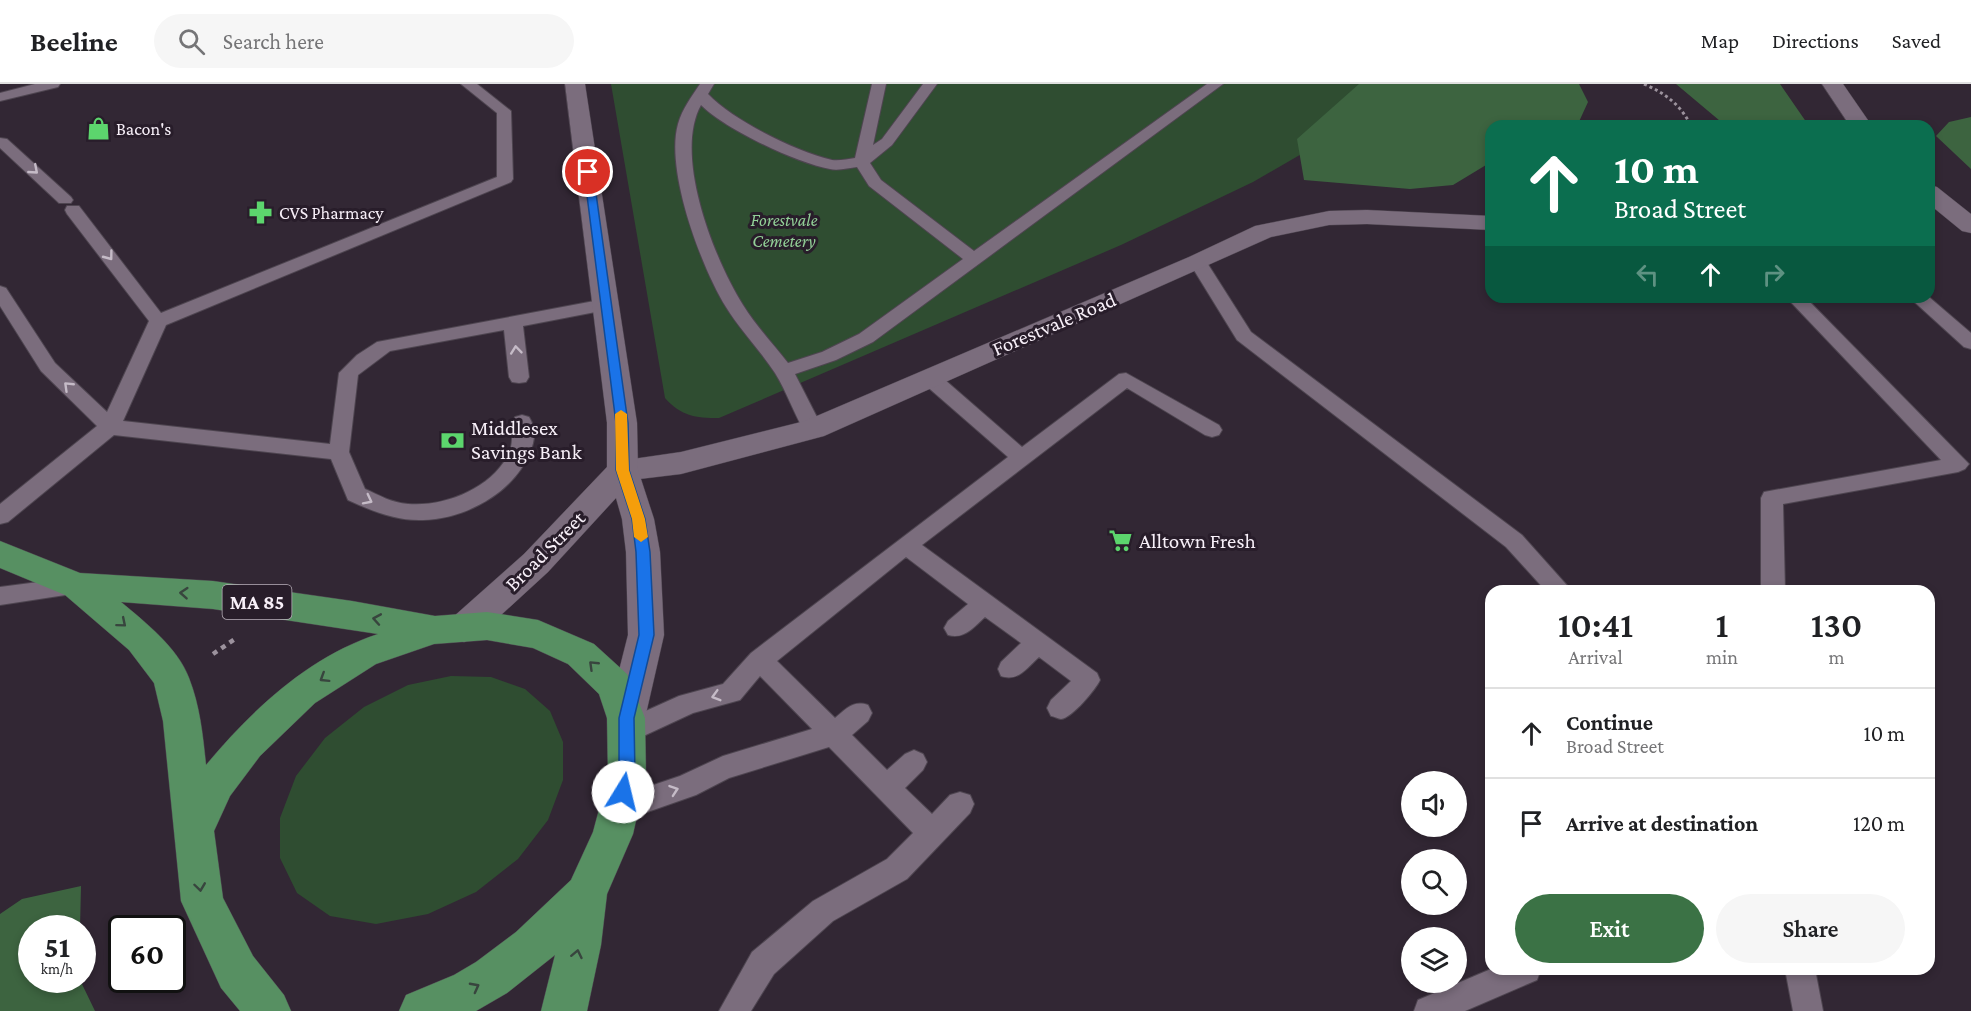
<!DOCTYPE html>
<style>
:root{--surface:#fff;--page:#f6f6f6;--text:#202124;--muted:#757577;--line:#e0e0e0;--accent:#3b7245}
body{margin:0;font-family:"Crimson Pro",serif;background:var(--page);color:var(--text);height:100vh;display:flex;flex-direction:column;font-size:22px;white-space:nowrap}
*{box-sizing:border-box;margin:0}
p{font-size:20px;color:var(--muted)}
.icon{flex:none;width:33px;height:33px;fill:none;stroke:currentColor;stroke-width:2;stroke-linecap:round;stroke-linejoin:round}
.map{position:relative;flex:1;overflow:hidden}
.sheet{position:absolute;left:1485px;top:501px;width:450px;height:390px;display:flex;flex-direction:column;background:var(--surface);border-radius:18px;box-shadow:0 3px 9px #0003}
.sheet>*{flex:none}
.hud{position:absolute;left:1485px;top:36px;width:450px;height:183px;border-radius:18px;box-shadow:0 3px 9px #0003;background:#0b6e4f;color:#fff;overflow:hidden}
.fabs{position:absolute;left:1401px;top:687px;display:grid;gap:12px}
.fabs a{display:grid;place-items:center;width:66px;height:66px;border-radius:50%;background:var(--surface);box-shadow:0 3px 9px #0003;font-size:30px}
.speed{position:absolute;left:18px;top:831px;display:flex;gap:12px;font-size:30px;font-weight:700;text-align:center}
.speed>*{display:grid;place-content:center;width:78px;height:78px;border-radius:50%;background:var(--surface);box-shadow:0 3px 9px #0003;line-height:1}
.speed small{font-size:15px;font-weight:400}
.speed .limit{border:3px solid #111;border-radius:9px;background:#fff;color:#111}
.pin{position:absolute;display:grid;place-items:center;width:51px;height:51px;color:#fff;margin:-26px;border:3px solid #fff;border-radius:50%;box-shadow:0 2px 6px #0007}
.me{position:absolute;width:66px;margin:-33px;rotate:9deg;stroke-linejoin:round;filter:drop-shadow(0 0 4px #0008)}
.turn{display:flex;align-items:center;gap:21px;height:126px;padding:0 30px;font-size:27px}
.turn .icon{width:78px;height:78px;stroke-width:2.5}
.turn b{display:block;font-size:42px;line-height:51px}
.lanes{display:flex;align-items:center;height:57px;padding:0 30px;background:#0003;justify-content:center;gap:30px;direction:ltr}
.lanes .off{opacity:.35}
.eta{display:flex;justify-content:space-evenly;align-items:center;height:102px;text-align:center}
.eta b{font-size:36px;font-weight:600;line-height:42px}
.cta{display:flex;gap:12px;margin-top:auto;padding:12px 30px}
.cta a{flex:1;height:69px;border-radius:36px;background:var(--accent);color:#fff;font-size:24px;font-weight:600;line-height:69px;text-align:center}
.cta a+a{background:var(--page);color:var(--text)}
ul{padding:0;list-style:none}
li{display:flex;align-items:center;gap:18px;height:90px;padding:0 30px;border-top:2px solid var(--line)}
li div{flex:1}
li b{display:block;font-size:22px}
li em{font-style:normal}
header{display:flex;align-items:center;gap:36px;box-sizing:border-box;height:84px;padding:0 30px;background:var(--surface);border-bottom:2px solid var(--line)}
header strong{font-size:28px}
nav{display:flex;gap:33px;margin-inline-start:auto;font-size:21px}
.search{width:420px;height:54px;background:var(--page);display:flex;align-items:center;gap:15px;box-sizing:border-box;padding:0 21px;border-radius:33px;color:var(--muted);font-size:22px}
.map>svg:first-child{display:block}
</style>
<header>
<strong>Beeline</strong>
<div class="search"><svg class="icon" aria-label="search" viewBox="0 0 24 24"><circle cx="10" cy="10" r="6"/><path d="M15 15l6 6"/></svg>Search here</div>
<nav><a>Map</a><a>Directions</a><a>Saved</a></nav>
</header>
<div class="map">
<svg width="1971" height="927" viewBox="0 0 1971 927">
<rect width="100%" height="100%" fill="#322734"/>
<path fill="#2f4d31" d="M611,0h783l-15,25 -126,73 -132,63 -402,173c-24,0 -38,-2 -54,-20z
M451,592l40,1 34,12 25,22 13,31v38l-15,40 -30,39 -42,33 -48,22 -52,10 -46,-8 -33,-23 -17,-35v-40l16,-42 29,-38 39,-31 44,-22z"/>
<path fill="#3d6440" d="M1359,0h220l9,18 -11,24h-86v36l-38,23 -43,4 -106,-9 -7,-41z
M1676,0h104l29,42h-83z
M1971,33v52l-35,-33 13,-14z
M81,802l-1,42h-48v52h48l15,31h-95v-97l22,-15z"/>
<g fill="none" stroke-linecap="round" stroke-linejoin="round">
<defs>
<path id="service" d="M35,0h25l-2,3 -58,14v-8z
M461,0h16l34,27 2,68 -2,3 -345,143 -43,96 207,23 9,-71 18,-18 20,-13 228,-43 6,2 3,4 -3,4 -88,17 6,51 -3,5 -7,1 -7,-1 -3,-5 -5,-47 -114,21 -32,24 -9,77 16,37c14,6 27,14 43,15 36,3 81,-15 99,-47 9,-15 2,-29 8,-40l7,-2 7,2c7,11 6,24 1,35 -16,41 -65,67 -107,68 -27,1 -51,-9 -75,-20l-17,-41 -217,-24 -106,87 -8,2v-20l97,-78 -56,-55 -41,-65v-20l6,2 49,75 52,49 42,-91 -82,-107 -2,-4 2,-4h12l82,107 336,-136v-64z
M700,0h14l-6,10c26,27 87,57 124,66 7,1 16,-1 23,-2l17,-74h14l-13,61 9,-6 41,-55h14l-45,61 -22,18 11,17 93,71 233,-167h16l-350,258 -37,18 -41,14 28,55 -3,5 -7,2 -7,-2c-12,-20 -19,-42 -31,-61 -15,-23 -35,-43 -49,-66 -25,-40 -61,-137 -48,-183 4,-15 14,-28 22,-40zM701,21c24,24 95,58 129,64 8,2 19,-1 27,-2l12,19 94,73 -104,75 -37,18 -34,11c-15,-19 -32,-37 -45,-58 -29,-46 -70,-150 -42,-200z
M0,54l7,1 64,58 2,3 -2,3h-12l-59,-55z
M1198,173l6,1 47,74 271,203 50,56h-26l-40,-44 -269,-207 -48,-78 3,-4z
M1786,213h19l164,167 -4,5 -7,3 -175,32 2,87h-24v-93l3,-6 177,-32z
M1909,213h20l42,36v16l-7,-2z
M930,288l7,1 85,74 97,-73 7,-1 93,52 3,5 -3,5 -7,2 -7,-2 -78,-47 -205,157 175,128 3,7c-4,9 -28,38 -39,39 -2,0 -8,-3 -10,-3l-4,-8 4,-8 20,-19 -32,-24c-12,11 -21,25 -38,19l-3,-7 3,-7 20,-19 -36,-26c-11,10 -21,23 -37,18l-4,-7 4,-7 20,-17 -62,-47 -129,104 58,57c11,-9 18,-18 33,-13l4,8 -4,8 -16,14 35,35 18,-16 9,-4 9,4 4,8 -4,8 -18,18 27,26 18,-19 10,-3 10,3 4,9 -4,9 -63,66 -74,42 -59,53 -23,37h-32l33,-59 61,-51 74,-42 26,-26 -84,-86 -100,31 -33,17 -77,27 -10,-4 -4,-9 4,-9 71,-24 43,-20 89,-27 -52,-53 -20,24 -47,13 -56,26 -9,3 -9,-3 -4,-8 4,-8 60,-27 44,-12 28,-31 257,-196 -85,-74 -3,-5 3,-5z
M77,493l8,3 4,6 -4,6 -85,13v-18z
M1491,885h50l-4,11 -72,31h-51l4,-11z
M1785,885h30l8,42h-30z"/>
<path id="tertiary" d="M1822,0h21l29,42h-22z
M1929,101l8,2 34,27v19l-9,-2 -33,-27z
M1367,126l124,6v14l-124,-6 -38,1 -58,12 -447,199 -143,38 -58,7 -11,-3 -4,-8 4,-8 69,-10 124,-31 384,-164 66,-31 74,-15z"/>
<path id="secondary" d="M565,0h20l52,339 1,47 16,49 6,33 4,83 -19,83 -6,11 -13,5 -13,-5 -6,-11 21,-83 -2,-83 -4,-33 -6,-21 -68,74 -72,66 -12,4 -12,-4 -6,-10 6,-10 72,-64 83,-87v-44z"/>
<path id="primary" d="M0,457l80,32 133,8 139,20 83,15 52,-4 51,8 56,24 33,30 5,11 13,33 1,58 -13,58 -26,60 -6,51 -14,66h-46l14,-56 -48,38 -31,18h-77l7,-16 48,-20 22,-13 40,-30 55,-52 22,-48 15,-56 -1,-58 -8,-24 -31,-30 -35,-16 -46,-8 -53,4 -58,20 -61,39 -55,53 -30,40 -16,35 9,67 30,58 31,39 7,16h-51l-19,-23 -40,-87 -18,-180 -9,-38 -25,-33 -64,-55 -65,-27zM121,518l92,7 165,25c-70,23 -126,76 -172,131 -3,-29 -6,-59 -17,-87 -11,-30 -44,-56 -68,-76z"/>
</defs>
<use href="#service" stroke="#4e4550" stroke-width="2"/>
<use href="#tertiary" stroke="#4e4550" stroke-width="1"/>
<use href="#secondary" stroke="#4e4550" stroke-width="1"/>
<use href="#primary" stroke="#4e4550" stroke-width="1"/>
<path stroke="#9c929d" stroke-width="3" stroke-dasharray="3 3" stroke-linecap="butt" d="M1644,0c21,9 37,21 47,42"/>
<path stroke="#9c929d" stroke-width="4.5" stroke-dasharray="5 5" stroke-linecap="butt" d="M213,570l22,-15"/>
<use href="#service" fill="#7b6d7d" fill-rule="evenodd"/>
<use href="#tertiary" fill="#7b6d7d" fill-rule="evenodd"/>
<use href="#secondary" fill="#7b6d7d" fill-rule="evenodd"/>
<use href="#primary" fill="#579062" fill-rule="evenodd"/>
</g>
<defs><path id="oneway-chevron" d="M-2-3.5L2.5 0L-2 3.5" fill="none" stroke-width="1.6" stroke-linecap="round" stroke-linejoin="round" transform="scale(1.5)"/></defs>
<g stroke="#c5bbc7">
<use href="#oneway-chevron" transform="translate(34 86) rotate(41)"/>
<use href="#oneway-chevron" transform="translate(109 172) rotate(53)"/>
<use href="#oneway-chevron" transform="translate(516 266) rotate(-96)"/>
<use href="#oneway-chevron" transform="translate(68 302) rotate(-136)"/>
<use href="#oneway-chevron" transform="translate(368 416) rotate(27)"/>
<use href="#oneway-chevron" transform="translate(716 612) rotate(164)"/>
<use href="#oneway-chevron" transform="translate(674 706) rotate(-19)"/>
</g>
<g stroke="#38453e">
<use href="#oneway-chevron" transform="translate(184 509) rotate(-176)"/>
<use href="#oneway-chevron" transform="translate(377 535) rotate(-170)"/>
<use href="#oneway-chevron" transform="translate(122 539) rotate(40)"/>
<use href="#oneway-chevron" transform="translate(593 581) rotate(-136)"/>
<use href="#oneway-chevron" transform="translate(324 594) rotate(148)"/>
<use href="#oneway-chevron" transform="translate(200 803) rotate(82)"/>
<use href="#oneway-chevron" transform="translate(577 870) rotate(-78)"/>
<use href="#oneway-chevron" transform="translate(475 903) rotate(-28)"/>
</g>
<path fill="#1a73e8" stroke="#114b97" stroke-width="1.5" d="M588,85l5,3 35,251 1,47 16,49 5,33 4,83 -20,83 1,58 -7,22 -5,2 -6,-2 -2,-6 4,-16v-58l20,-83 -3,-83 -4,-33 -16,-49v-47l-32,-251z"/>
<path fill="#f59e0b" d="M621,326l6,4 2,56 16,49 3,18 -7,5 -7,-5 -2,-18 -16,-49 -1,-56z"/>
<defs>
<symbol id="shop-bare" viewBox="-9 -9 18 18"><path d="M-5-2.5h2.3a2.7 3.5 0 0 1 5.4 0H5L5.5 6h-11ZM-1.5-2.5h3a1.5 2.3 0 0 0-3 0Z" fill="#5cd56d" stroke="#281d2a" stroke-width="2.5" paint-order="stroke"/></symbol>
<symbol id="pharmacy-bare" viewBox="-9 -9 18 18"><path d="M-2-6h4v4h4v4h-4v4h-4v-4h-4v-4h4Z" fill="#5cd56d" stroke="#281d2a" stroke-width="2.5" paint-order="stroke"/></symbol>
<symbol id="bank-bare" viewBox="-9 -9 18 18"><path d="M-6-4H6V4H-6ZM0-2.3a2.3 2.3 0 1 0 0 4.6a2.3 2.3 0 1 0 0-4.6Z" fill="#5cd56d" stroke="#281d2a" stroke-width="2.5" paint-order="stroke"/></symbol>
<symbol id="supermarket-bare" viewBox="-9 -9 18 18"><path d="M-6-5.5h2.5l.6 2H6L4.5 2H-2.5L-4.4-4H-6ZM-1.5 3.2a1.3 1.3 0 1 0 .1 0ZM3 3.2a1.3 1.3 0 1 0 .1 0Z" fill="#5cd56d" stroke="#281d2a" stroke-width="2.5" paint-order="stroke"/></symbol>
</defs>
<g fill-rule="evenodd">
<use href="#shop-bare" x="82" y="28" width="33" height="33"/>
<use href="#pharmacy-bare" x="244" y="112" width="33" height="33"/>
<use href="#bank-bare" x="436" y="340" width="33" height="33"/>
<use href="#supermarket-bare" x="1104" y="440" width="33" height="33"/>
</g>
<g text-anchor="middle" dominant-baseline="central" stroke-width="6" stroke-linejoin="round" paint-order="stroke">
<g font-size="18" fill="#f7eff8" stroke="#281d2a" text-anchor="start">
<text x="116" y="45">Bacon's</text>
<text x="279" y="129">CVS Pharmacy</text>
</g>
<g font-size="18" font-style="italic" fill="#92d097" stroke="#281d2a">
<text x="784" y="136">Forestvale<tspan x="784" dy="21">Cemetery</tspan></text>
</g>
<rect fill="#281d2a" stroke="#b9b0ba" stroke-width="1.5" x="222.5" y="501" width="69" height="34" rx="4.5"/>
<g font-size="20" font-weight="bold" fill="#f7eff8">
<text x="257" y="518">MA 85</text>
</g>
<g font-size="21" fill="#f7eff8" stroke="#281d2a">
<text transform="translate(1054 240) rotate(-23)">Forestvale Road</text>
<text transform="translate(545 467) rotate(-45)">Broad Street</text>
</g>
<g font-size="21" fill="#f7eff8" stroke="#281d2a" text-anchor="start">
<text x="471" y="344">Middlesex<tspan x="471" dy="24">Savings Bank</tspan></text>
<text x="1139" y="457">Alltown Fresh</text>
</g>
</g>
</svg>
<div class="fabs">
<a><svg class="icon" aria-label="sound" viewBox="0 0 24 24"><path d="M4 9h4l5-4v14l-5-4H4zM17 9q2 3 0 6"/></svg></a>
<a><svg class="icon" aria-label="search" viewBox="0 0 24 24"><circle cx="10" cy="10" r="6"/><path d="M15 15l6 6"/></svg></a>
<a><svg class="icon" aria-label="layers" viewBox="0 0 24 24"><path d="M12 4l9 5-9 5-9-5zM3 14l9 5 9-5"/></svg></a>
</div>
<div class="speed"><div>51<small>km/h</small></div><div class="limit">60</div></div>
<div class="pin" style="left:588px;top:88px;background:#d93025"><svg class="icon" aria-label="arrive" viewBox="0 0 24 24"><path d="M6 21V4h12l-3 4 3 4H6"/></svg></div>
<svg class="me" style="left:623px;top:708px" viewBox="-20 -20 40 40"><circle r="19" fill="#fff"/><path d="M0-13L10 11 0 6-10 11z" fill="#1a73e8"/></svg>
<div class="hud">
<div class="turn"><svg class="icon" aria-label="ahead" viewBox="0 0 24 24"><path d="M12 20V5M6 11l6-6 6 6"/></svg><div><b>10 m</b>Broad Street</div></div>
<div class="lanes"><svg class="icon off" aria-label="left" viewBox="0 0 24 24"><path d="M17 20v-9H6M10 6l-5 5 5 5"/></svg><svg class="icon" aria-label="ahead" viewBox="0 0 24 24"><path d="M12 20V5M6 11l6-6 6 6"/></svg><svg class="icon off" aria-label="right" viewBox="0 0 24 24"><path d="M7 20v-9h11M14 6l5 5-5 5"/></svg></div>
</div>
<section class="sheet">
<div class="eta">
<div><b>10:41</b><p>Arrival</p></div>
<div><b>1</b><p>min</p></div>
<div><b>130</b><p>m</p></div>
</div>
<ul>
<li><svg class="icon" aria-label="ahead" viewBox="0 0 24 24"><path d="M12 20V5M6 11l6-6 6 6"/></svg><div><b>Continue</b><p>Broad Street</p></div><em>10 m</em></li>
<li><svg class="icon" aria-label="arrive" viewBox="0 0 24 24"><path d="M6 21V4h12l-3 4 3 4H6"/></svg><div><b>Arrive at destination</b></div><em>120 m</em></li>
</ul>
<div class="cta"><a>Exit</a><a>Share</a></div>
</section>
</div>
